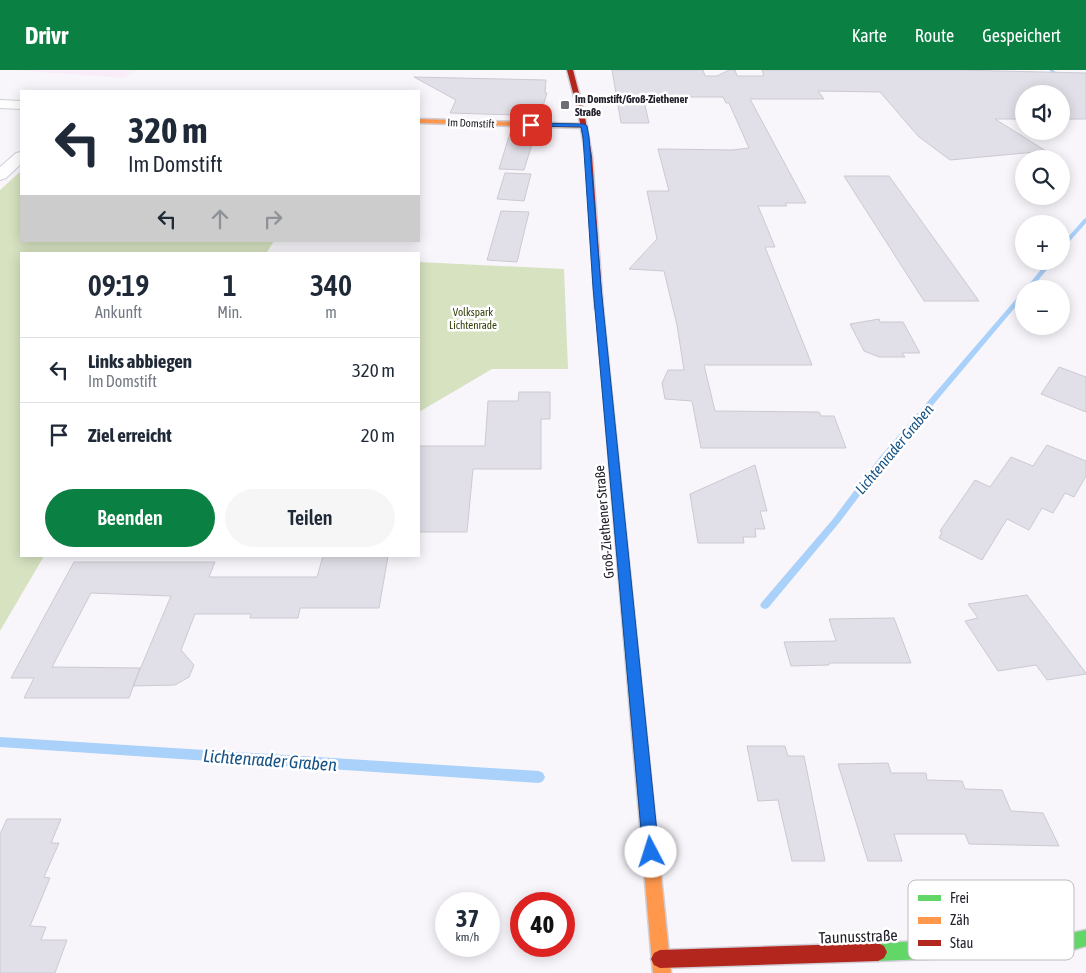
<!DOCTYPE html>
<html lang="de">
<meta charset="utf-8">
<style>
:root{--surface:#fff;--page:#f6f6f7;--text:#1f2937;--muted:#747a83;--line:#e0e1e3;--accent:#0b8043}
body{margin:0;font-family:"Asap Condensed",sans-serif;background:var(--page);color:var(--text);height:100vh;display:flex;flex-direction:column;font-size:19px;white-space:nowrap}
*{box-sizing:border-box;margin:0}
p{font-size:16px;color:var(--muted)}
.icon{flex:none;width:28px;height:28px;fill:none;stroke:currentColor;stroke-width:2;stroke-linecap:round;stroke-linejoin:round}
.map{position:relative;flex:1;overflow:hidden}
.details{position:absolute;left:20px;top:182px;width:400px;height:305px;display:flex;flex-direction:column;background:var(--surface);border-radius:0px;box-shadow:0 2px 12px #0003}
.details>*{flex:none}
.hud{position:absolute;left:20px;top:20px;width:400px;height:152px;border-radius:0px;box-shadow:0 2px 12px #0003;background:#fff;color:var(--text);overflow:hidden}
.buttons{position:absolute;left:1015px;top:15px;display:grid;gap:10px}
.buttons a{display:grid;place-items:center;width:55px;height:55px;border-radius:50%;background:var(--surface);box-shadow:0 2px 12px #0003;font-size:25px}
.speed{position:absolute;left:435px;top:822px;display:flex;gap:10px;font-size:25px;font-weight:700;text-align:center}
.speed>*{display:grid;place-content:center;width:65px;height:65px;border-radius:50%;background:var(--surface);box-shadow:0 2px 12px #0003;line-height:1}
.speed small{font-size:12px;font-weight:400}
.speed .limit{border:8px solid #d22;background:#fff;color:#111}
.pin{position:absolute;display:grid;place-items:center;width:42px;height:42px;color:#fff;margin:-21px;border-radius:10px;box-shadow:0 2px 8px #0006}
.me{position:absolute;width:55px;margin:-28px;rotate:355deg;stroke-linejoin:round;filter:drop-shadow(0 0 4px #0008)}
.turn{display:flex;align-items:center;gap:18px;height:105px;padding:0 25px;font-size:22px}
.turn .icon{width:65px;height:65px;stroke-width:2.5}
.turn b{display:block;font-size:35px;line-height:42px}
.lanes{display:flex;align-items:center;height:48px;padding:0 25px;background:#0003;justify-content:center;gap:25px;direction:ltr}
.lanes .off{opacity:.35}
.eta{display:flex;justify-content:space-evenly;align-items:center;height:85px;text-align:center}
.eta b{font-size:30px;font-weight:600;line-height:35px}
.button{display:flex;gap:10px;margin-top:auto;padding:10px 25px}
.button a{flex:1;height:58px;border-radius:30px;background:var(--accent);color:#fff;font-size:20px;font-weight:600;line-height:58px;text-align:center}
.button a+a{background:var(--page);color:var(--text)}
ul{padding:0;list-style:none}
li{display:flex;align-items:center;gap:15px;height:65px;padding:0 25px;border-top:1px solid var(--line)}
li div{flex:1}
li b{display:block;font-size:19px}
li em{font-style:normal}
header{display:flex;align-items:center;gap:30px;box-sizing:border-box;height:70px;padding:0 25px;background:var(--accent);color:#fff}
header strong{font-size:24px}
nav{display:flex;gap:28px;margin-inline-start:auto;font-size:18px}
.map>svg:first-child{display:block}
</style>
<header>
<strong>Drivr</strong>
<nav><a>Karte</a><a>Route</a><a>Gespeichert</a></nav>
</header>
<div class="map">
<svg width="1086" height="903" viewBox="0 0 1086 903">
<rect width="100%" height="100%" fill="#f8f6fb"/>
<path fill="#f8edf9" d="M13,0h124l-13,8z"/>
<path fill="#d6e2c0" d="M21,101v70h253l-8,13h-245v302h23l-44,75v-441z
M419,192l145,7 4,100h-76l-73,43z"/>
<g fill="none" stroke-linecap="round" stroke-linejoin="round">
<path fill="#aad1fa" fill-rule="evenodd" d="M1049,0h4l12,9 -3,1z
M1086,148v5l-25,28v-6l23,-26z
M1048,191h6l-23,28h-6z
M1024,221v6l-139,165 -46,61 -71,85 -3,1 -3,-1 -2,-3 2,-3 71,-83 46,-61 143,-166z
M0,667l539,34 4,2 2,4 -2,4 -4,2 -539,-36z"/>
</g>
<path fill="#e1dfe7" stroke="#ccc9d2" d="M612,0h91l2,6h12l12,-6h6l2,6h27l-2,-6h195l129,3v46h-25v-25h-37v25h-29l51,32 -96,9 -32,-24 -38,-44 -62,-1 6,8h-74l56,104h-21l2,3h-29l17,41h-10l47,118h-108l11,46 104,1 2,4h13l12,32h-145l-9,-47 -27,-2 -3,-16 6,-13h16l-7,-45 -13,-54 -35,-2 28,-30 -10,-48h22l-11,-42 74,1 17,-2 -20,-45h-3l-3,-6h-80l6,26h-28z
M414,7l132,3 -1,13h2l-8,26 -25,-1 1,-3 -65,-2 6,-13z
M511,60l25,1 -12,39 -25,-1z
M505,103l26,1 -7,27 -27,-2z
M844,106h45l90,125h-55z
M501,141l28,1 -12,50 -30,-2z
M879,249l1,3h23l17,31h-18l3,4h-26l-15,-6 -14,-27z
M1059,297l27,10v35l-45,-18z
M519,322h31v27h-9v50h-68l-6,63h-48v-86h66l3,-45h30z
M1047,375l39,16v15l-12,21 -9,-4 -12,20 -11,-5 -13,22 -22,-11 -25,41 -43,-22 3,-6 -2,-1 35,-51 15,7 21,-30 22,9z
M755,395l12,46h-7l5,18h-10l1,8h-13l1,6h-46l-8,-49z
M323,486h65l-9,52h-79l-2,10h-48l1,-4h-56l-14,36 13,15 -5,12 -14,8 -42,1 38,-90 -80,-3 -39,74 88,1 -11,30h-105l10,-20h-23l63,-116h141l-6,15h108z
M1027,525l59,78v1l-39,6 -11,-15 -38,6 -33,-50 13,-3 -10,-14z
M894,548l17,45h-82v2l-38,1 -7,-24 52,-1 -7,-22z
M747,676h38l3,10h16l21,105h-33l-14,-61 -20,1z
M888,693l3,10h35l1,7 35,1 3,8 37,1 9,21 32,2 16,33 -90,-2 -4,-10h-71l8,27h-34l-30,-97z
M7,749h54l-10,24h8l-15,34 6,1 -20,48 16,1 -5,13h26l-12,33h-55v-139z"/>
<g fill="none" stroke-linecap="round" stroke-linejoin="round">
<defs>
<path id="street" d="M0,30l21,1v8l-21,-1z
M21,82v12l-15,14 -6,2v-13l16,-14z"/>
<path id="fast" d="M596,237h3l4,2 41,401 -2,4 -5,2 -5,-2 -2,-4z
M1086,860v16l-24,7 -184,8 -6,-3 -3,-6 3,-6 6,-3 184,-8z"/>
<path id="slow" d="M419,49l165,5 3,2 -3,2 -165,-5z
M637,634l5,2 2,4 27,263h-18l-23,-263 2,-4z"/>
<path id="jam" d="M567,0h6l11,42 8,44 11,153 -4,2 -4,-2 -9,-153 -8,-44z
M878,873l6,3 3,6 -3,6 -6,3 -218,7 -6,-3 -3,-6 3,-6 6,-3z"/>
</defs>
<use href="#street" stroke="#d0ced6" stroke-width="2"/>
<use href="#fast" stroke="#d0ced6" stroke-width="3"/>
<use href="#slow" stroke="#d0ced6" stroke-width="3"/>
<use href="#jam" stroke="#d0ced6" stroke-width="3"/>
<use href="#street" fill="#fefefe" fill-rule="evenodd"/>
<use href="#fast" fill="#63d668" fill-rule="evenodd"/>
<use href="#slow" fill="#ff974d" fill-rule="evenodd"/>
<use href="#jam" fill="#b3261e" fill-rule="evenodd"/>
</g>
<path fill="#1a73e8" stroke="#114b97" d="M531,53l53,1 3,2 2,11 12,150 58,565 -3,6 -5,2 -6,-2 -2,-6 -50,-565 -10,-150 -2,-10 -52,-1z"/>
<rect fill="#6e6c74" stroke="#fff" stroke-width="2" x="560" y="30" width="10" height="10" rx="2.5"/>
<g text-anchor="middle" dominant-baseline="central" stroke-width="5" stroke-linejoin="round" paint-order="stroke">
<g font-size="11" font-weight="bold" fill="#24212c" stroke="#fff" text-anchor="start">
<text x="575" y="29">Im Domstift/Groß-Ziethener<tspan x="575" dy="13">Straße</tspan></text>
</g>
<g font-size="11" fill="#24212c" stroke="#fff">
<text transform="translate(471 53) rotate(2)">Im Domstift</text>
</g>
<g font-size="11" fill="#314009" stroke="#fff">
<text x="473" y="242">Volkspark<tspan x="473" dy="13">Lichtenrade</tspan></text>
</g>
<g font-size="14" fill="#24212c" stroke="#fff">
<text transform="translate(604 452) rotate(-95)">Groß-Ziethener Straße</text>
</g>
<g font-size="15" font-style="italic" fill="#165386" stroke="#fff">
<text transform="translate(894 379) rotate(-50)">Lichtenrader Graben</text>
</g>
<g font-size="16" fill="#24212c" stroke="#fff">
<text transform="translate(858 866) rotate(-2)">Taunusstraße</text>
</g>
<g font-size="18" font-style="italic" fill="#165386" stroke="#fff">
<text transform="translate(270 690) rotate(4)">Lichtenrader Graben</text>
</g>
</g>
<rect x="908" y="810" width="166" height="80" rx="8" fill="#fff" stroke="#bdbcc0" stroke-width="1"/>
<rect x="918" y="825" width="23" height="6" fill="#63d668"/>
<rect x="918" y="847" width="23" height="7" fill="#ff974d"/>
<rect x="918" y="870" width="23" height="6" fill="#b3261e"/>
<g font-size="14" fill="#24212c">
<text x="950" y="833">Frei</text>
<text x="950" y="855">Zäh</text>
<text x="950" y="878">Stau</text>
</g>
</svg>
<div class="buttons">
<a><svg class="icon" aria-label="sound" viewBox="0 0 24 24"><path d="M4 9h4l5-4v14l-5-4H4zM17 9q2 3 0 6"/></svg></a>
<a><svg class="icon" aria-label="search" viewBox="0 0 24 24"><circle cx="10" cy="10" r="6"/><path d="M15 15l6 6"/></svg></a>
<a>+</a>
<a>−</a>
</div>
<div class="speed"><div>37<small>km/h</small></div><div class="limit">40</div></div>
<div class="pin" style="left:531px;top:55px;background:#d93025"><svg class="icon" aria-label="arrive" viewBox="0 0 24 24"><path d="M6 21V4h12l-3 4 3 4H6"/></svg></div>
<svg class="me" style="left:651px;top:782px" viewBox="-20 -20 40 40"><circle r="19" fill="#fff"/><path d="M0-13L10 11 0 6-10 11z" fill="#1a73e8"/></svg>
<div class="hud">
<div class="turn"><svg class="icon" aria-label="left" viewBox="0 0 24 24"><path d="M17 20v-9H6M10 6l-5 5 5 5"/></svg><div><b>320 m</b>Im Domstift</div></div>
<div class="lanes"><svg class="icon" aria-label="left" viewBox="0 0 24 24"><path d="M17 20v-9H6M10 6l-5 5 5 5"/></svg><svg class="icon off" aria-label="ahead" viewBox="0 0 24 24"><path d="M12 20V5M6 11l6-6 6 6"/></svg><svg class="icon off" aria-label="right" viewBox="0 0 24 24"><path d="M7 20v-9h11M14 6l5 5-5 5"/></svg></div>
</div>
<section class="details">
<div class="eta">
<div><b>09:19</b><p>Ankunft</p></div>
<div><b>1</b><p>Min.</p></div>
<div><b>340</b><p>m</p></div>
</div>
<ul>
<li><svg class="icon" aria-label="left" viewBox="0 0 24 24"><path d="M17 20v-9H6M10 6l-5 5 5 5"/></svg><div><b>Links abbiegen</b><p>Im Domstift</p></div><em>320 m</em></li>
<li><svg class="icon" aria-label="arrive" viewBox="0 0 24 24"><path d="M6 21V4h12l-3 4 3 4H6"/></svg><div><b>Ziel erreicht</b></div><em>20 m</em></li>
</ul>
<div class="button"><a>Beenden</a><a>Teilen</a></div>
</section>
</div>
